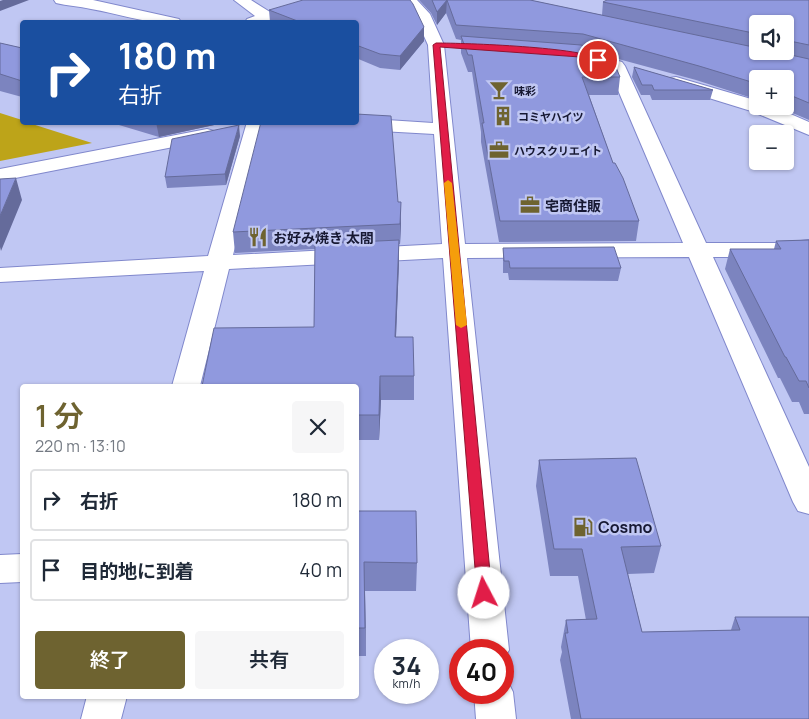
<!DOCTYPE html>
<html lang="ja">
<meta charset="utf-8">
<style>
:root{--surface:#fff;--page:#f6f6f7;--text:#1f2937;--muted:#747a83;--line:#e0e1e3;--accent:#6e6330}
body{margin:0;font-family:Manrope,"Noto Sans JP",sans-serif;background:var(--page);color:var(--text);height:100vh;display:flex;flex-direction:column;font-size:19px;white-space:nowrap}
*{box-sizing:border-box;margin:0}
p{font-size:16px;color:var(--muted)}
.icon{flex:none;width:28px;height:28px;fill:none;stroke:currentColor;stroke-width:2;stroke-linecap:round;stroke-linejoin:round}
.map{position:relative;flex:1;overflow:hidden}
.drawer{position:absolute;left:20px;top:384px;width:339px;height:315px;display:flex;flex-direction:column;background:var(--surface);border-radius:5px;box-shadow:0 1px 4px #0004}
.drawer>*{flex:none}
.top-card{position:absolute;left:20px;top:20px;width:339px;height:105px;border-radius:5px;box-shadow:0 1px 4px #0004;background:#1a4fa0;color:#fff;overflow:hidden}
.buttons{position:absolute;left:749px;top:15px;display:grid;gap:10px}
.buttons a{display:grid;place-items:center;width:45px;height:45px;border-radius:5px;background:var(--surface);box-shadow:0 1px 4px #0004;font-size:25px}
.speed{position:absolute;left:374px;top:639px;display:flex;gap:10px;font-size:25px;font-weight:700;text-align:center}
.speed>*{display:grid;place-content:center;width:65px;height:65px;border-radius:50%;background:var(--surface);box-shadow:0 1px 4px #0004;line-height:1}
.speed small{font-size:12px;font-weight:400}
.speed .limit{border:8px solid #d22;background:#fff;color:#111}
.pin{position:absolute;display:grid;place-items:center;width:42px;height:42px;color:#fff;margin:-21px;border:2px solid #fff;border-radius:50%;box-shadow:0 1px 5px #0007}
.me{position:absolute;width:55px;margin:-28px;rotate:355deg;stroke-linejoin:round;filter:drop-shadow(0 0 4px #0008)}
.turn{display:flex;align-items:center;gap:18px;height:105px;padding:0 15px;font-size:22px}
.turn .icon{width:65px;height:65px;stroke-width:2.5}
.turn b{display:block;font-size:35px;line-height:42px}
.round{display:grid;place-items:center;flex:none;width:52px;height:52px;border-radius:5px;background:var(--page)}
.head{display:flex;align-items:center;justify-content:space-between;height:85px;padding:0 15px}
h1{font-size:30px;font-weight:600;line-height:38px;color:var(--accent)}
.action{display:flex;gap:10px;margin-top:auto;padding:10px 15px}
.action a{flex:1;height:58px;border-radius:5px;background:var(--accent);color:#fff;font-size:20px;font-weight:600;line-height:58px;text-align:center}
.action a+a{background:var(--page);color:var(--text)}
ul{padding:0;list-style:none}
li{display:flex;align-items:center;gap:15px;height:62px;margin:0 10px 8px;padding:0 5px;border:2px solid var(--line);border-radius:5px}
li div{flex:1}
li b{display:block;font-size:19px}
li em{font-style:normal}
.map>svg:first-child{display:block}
</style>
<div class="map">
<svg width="809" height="719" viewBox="0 0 809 719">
<rect width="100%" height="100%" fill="#c0c7f3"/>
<path fill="#bda419" d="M0,113l22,7v2l7,1 63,20 -92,18z"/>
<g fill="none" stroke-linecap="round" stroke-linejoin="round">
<defs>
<path id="minor" d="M54,0h39l86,19 2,3c-30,4 -60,-8 -90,-13 -12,-3 -24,-3 -35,-6z
M234,0h17l19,12 40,-12h23l-2,3 -62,19h-24l2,-3 8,-3z
M401,0h16l13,14 14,31 21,199 218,-1 -74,-174 -36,-10 -2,-4 2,-4 6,-1 43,12 3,4 81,177h78l25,-3v14l-25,3h-71l96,210v47l-11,-3 -5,-9 -104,-245 -222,1 42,392 -7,12v-12h-31l-28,-392 -214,11 -29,117h-28l32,-115 -204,11v-14l208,-12 39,-134h16l2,3 -32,130 209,-11 -8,-110 -107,-6 -7,-2 -2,-4h38v-4l77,5 -5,-78 -13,-29z
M676,77l82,24v5h14l37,16v13l-58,-24 -81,-25 -3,-4 3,-4z
M207,129l7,2 3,4 -3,4 -214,42v-12z
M22,554v28l-22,1v-28z
M502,678l5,2 6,12 3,27h-40l-2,-27h28z
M87,696h40l-6,23h-40z"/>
</defs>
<use href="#minor" stroke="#8088cc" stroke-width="2"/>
<use href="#minor" fill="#fff" fill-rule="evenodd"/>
</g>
<path fill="#7c84bf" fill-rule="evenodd" d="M419,0h111l72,15 1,-13 206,-2v120l-33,-14h9v-27h-27v21l-62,-20 -85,-23 9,20 -2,18h-29l24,68 26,58 -3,20 -137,1 -18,-100v-10l-9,-60h-4l-7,-19v-13l-5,-1 -10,-26 -9,12 -6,-12zM758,24h27v27h-27z
M269,10l155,17v14l-24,29 -20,-2 -24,-10v-36h-86z
M0,43l22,5v49l-22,-6z
M634,67l79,23 -3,10h-58l-2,-5h-9l-9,-18z
M109,122h119l-69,15z
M240,136l-14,49 -59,3 -2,-11z
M398,202l3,21 -1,21h-1v18l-3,75 18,39v24h-33l-2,40h-23v-54l-42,-59 1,-78 -80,4 -2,-21z
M809,240v174h-5l-5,-12h-7l-12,-24h-2l-53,-109 5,-20h44l2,-8z
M503,248l118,20 -3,13 -109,-1 -1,-7h-5z
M539,460l122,86 -7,27 -26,1 14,58 89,-2 4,-13 74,102h-238l-11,-59 2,-8 -1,-5 5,-27h20l-8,-44h-28l-14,-90z
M356,511l61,52 -1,28h-51l1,65h-8l1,5 -3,1z
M239,696h107l-107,3z"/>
<path fill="#656b9b" d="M3,0h26l-29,11v-10z
M447,0l-1,13 -9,12v-13z
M424,27v14l-24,29v-14z
M156,122h72l-69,15z
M239,125l1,11 -14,49 -1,-11z
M16,178l6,22 -21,51 -1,-4v-31z
M401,202v21l-1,21v-20z
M399,240v22l-4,98v-23z
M380,376l1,24 -2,40v-25z
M364,562l1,29 1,65 -1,-28z"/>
<path fill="#9099de" stroke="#656b9b" d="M303,0h107l3,4 11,23 -24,29 -20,-2 -24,-9v-23h-56l-31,-12z
M432,0h98l228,48v3h15l36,8v44l-24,-10v-14h-27v5l-59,-18 -116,-32 -127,-9 -9,-25 -10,12z
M607,0h202v45l-24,-5v-16h-27v10l-155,-32z
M461,36l120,9 29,8 10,24h-38l31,86h2l8,15 16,43h-139l-18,-98h2l-12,-68h-4z
M0,43l22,5v33l-22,-7z
M634,67l79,23h-59l-2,-5h-10z
M356,114l35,2 7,86h3l-1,22 -167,8 28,-110h95z
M239,125l-14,49 -60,3 7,-38z
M16,178l-16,38v-37z
M399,240l-4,97h18l1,39h-34l-1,39h-23v-29h-154l12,-58 100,-1 1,-83z
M809,240v148l-3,-7h-7l-13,-24h-1l-55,-108h51l-5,-8z
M614,247l7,21h-111l-1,-7h-5l-1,-13z
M636,458l25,88 -40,1 21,85 98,-2 -5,-13h74v102h-228l-16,-86h3l-2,-13 31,-1 -15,-70h-28l-15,-89z
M356,511h60l1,52 -53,-1 1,66h-8v5h-1z"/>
<path fill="#e11d48" stroke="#92132f" d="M436,43c29,0 147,4 166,17l-4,2 -18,-5 -140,-10 52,546 -2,4 -6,2 -5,-2 -2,-4 -44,-548z"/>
<path fill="#f59e0b" d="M448,180l4,3 15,142 -6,3 -5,-3 -12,-142z"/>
<defs>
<symbol id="bar-bare" viewBox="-9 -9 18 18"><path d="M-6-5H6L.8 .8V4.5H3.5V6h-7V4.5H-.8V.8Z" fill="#6e6330" stroke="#c0c7f3" stroke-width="2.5" paint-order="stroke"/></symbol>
<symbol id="building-bare" viewBox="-9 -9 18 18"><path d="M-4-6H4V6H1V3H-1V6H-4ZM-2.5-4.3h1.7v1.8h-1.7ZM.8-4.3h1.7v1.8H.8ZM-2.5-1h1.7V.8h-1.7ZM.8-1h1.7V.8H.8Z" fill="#6e6330" stroke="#c0c7f3" stroke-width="2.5" paint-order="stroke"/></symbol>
<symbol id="office-bare" viewBox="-9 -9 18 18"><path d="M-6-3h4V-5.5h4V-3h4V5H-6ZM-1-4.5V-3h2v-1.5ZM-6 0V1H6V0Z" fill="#6e6330" stroke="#c0c7f3" stroke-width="2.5" paint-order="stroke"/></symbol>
<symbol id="restaurant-bare" viewBox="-9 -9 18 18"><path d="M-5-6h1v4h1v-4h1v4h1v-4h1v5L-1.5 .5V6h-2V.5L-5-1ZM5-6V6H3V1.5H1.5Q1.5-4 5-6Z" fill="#6e6330" stroke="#c0c7f3" stroke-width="2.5" paint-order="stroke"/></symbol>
<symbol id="fuel-bare" viewBox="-9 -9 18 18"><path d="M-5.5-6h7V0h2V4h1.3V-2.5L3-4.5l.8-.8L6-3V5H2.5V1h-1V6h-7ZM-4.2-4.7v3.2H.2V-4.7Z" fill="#6e6330" stroke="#c0c7f3" stroke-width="2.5" paint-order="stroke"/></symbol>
</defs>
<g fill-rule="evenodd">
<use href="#bar-bare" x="485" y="76" width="28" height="28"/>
<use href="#building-bare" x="489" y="102" width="28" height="28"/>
<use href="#office-bare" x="485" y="136" width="28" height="28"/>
<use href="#office-bare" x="516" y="191" width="28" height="28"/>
<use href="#restaurant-bare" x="244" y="223" width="28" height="28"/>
<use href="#fuel-bare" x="569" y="513" width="28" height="28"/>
</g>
<g text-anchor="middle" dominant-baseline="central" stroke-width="5" stroke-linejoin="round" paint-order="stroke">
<g font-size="11" font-weight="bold" fill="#161832" stroke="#c0c7f3" text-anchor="start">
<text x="514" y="90">味彩</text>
<text x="518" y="116">コミヤハイツ</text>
<text x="514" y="150">ハウスクリエイト</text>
</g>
<g font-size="14" font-weight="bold" fill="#161832" stroke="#c0c7f3" text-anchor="start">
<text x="545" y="205">宅商住販</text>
<text x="273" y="237">お好み焼き 太閤</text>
</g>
<g font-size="16" font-weight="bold" fill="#161832" stroke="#c0c7f3" text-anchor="start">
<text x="598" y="527">Cosmo</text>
</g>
</g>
</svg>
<div class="buttons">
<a><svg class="icon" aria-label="sound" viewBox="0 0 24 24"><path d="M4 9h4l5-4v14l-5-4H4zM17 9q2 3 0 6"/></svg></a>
<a>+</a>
<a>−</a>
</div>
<div class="speed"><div>34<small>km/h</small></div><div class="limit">40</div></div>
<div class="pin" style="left:598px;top:60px;background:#d93025"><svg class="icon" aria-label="arrive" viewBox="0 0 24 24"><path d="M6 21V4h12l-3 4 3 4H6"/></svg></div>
<svg class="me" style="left:484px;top:593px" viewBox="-20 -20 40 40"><circle r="19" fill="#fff"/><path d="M0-13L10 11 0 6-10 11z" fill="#e11d48"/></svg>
<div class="top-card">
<div class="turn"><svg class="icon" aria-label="right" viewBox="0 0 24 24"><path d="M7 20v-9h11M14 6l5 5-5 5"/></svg><div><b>180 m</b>右折</div></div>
</div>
<section class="drawer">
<div class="head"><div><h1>1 分</h1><p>220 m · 13:10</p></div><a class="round"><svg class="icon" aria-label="close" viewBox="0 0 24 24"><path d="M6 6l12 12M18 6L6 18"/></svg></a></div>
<ul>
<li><svg class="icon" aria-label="right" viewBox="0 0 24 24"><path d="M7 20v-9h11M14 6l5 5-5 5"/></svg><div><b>右折</b></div><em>180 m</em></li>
<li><svg class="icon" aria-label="arrive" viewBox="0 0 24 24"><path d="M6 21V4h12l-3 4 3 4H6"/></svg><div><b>目的地に到着</b></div><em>40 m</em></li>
</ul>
<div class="action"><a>終了</a><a>共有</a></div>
</section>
</div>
